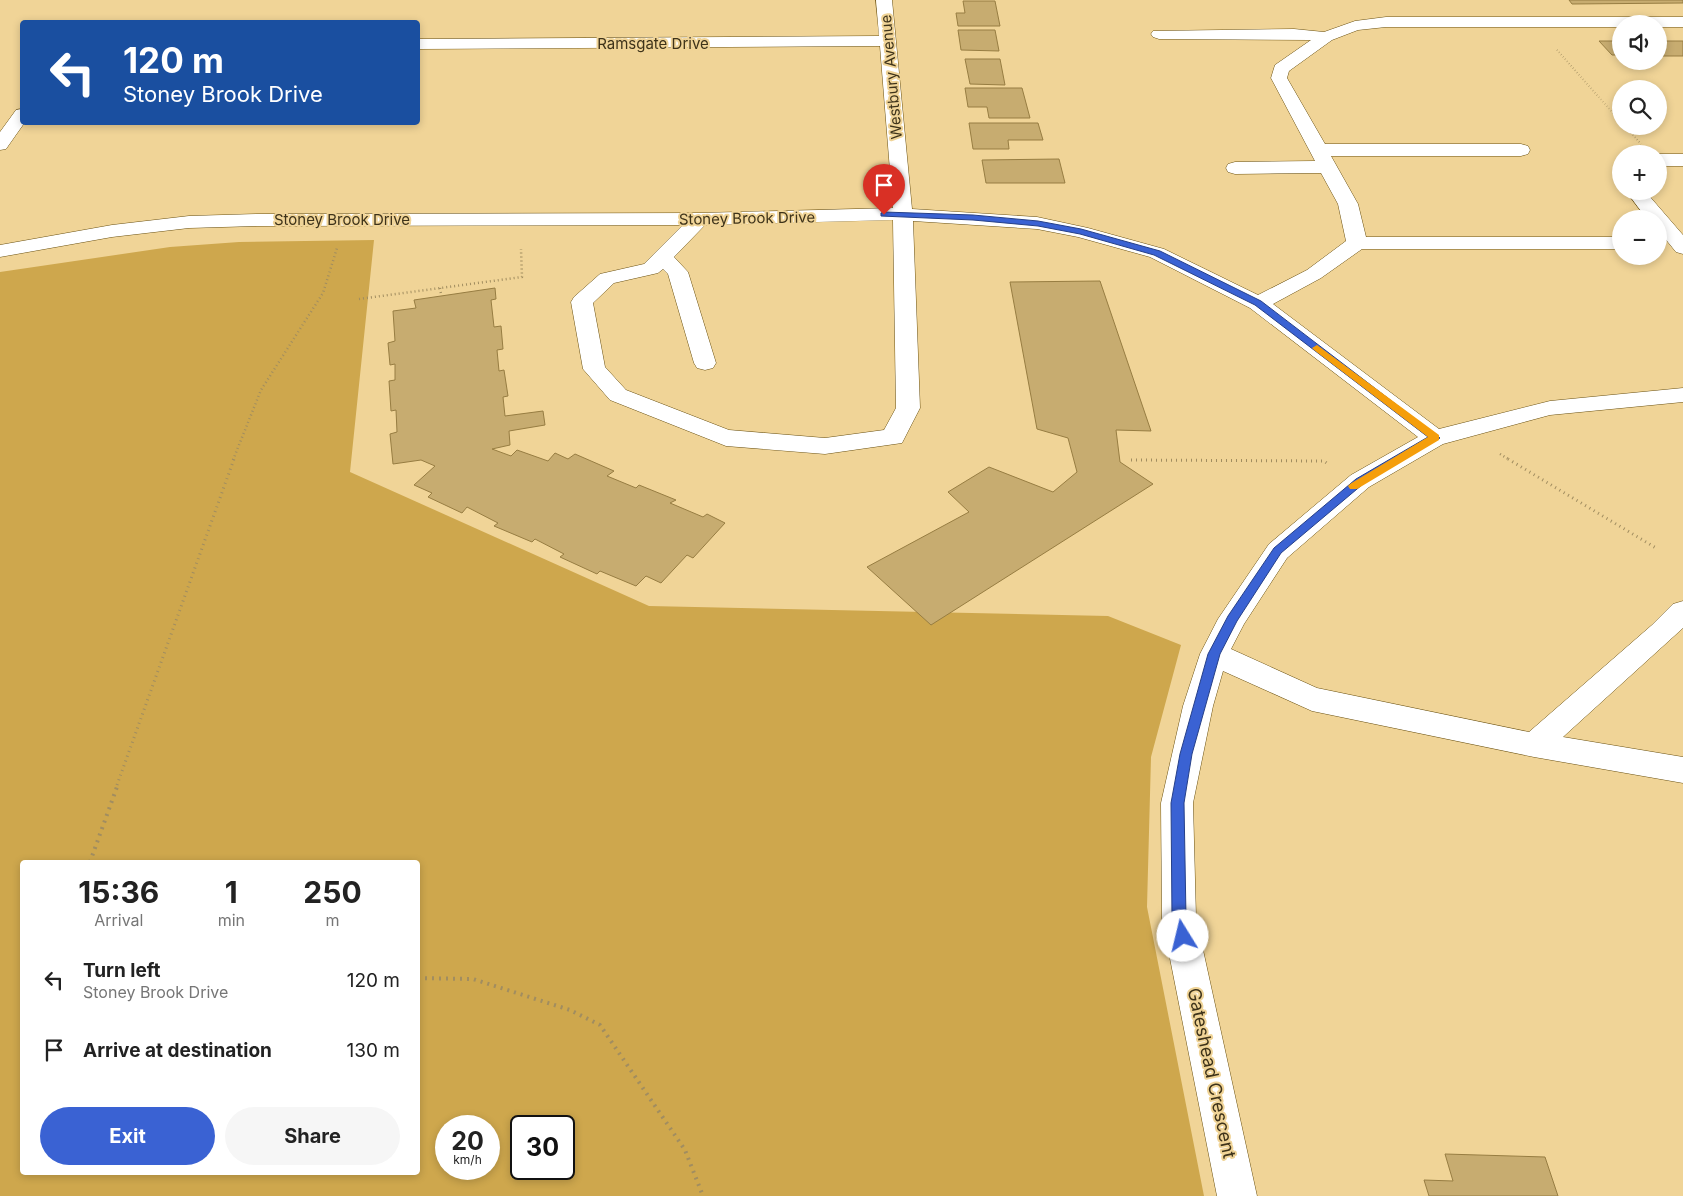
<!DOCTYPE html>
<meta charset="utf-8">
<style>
:root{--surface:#fff;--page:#f6f6f6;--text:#222;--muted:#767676;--accent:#3a62d3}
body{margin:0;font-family:Inter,sans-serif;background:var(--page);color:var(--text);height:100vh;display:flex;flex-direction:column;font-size:19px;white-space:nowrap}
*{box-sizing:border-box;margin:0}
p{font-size:16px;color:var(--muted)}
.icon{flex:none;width:28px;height:28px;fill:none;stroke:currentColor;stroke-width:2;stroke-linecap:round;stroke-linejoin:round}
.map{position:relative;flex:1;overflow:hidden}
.side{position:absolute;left:20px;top:860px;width:400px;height:315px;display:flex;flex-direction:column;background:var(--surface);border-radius:5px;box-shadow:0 2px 8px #0003}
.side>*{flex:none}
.guide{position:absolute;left:20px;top:20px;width:400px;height:105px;border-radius:5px;box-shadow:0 2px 8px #0003;background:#1a4fa0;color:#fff;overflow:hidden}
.controls{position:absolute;left:1612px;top:15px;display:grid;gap:10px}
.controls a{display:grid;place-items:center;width:55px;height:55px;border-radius:50%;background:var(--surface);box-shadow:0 2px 8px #0003;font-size:25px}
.speed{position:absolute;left:435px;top:1115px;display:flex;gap:10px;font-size:25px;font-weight:700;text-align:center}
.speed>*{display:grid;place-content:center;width:65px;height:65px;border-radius:50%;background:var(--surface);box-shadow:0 2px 8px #0003;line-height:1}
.speed small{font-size:12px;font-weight:400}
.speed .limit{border:2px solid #111;border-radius:8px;background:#fff;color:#111}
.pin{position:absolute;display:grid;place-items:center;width:42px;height:42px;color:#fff;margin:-51px -21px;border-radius:50% 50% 50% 0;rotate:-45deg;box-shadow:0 0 5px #0007}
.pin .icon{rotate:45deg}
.me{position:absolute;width:55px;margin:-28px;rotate:351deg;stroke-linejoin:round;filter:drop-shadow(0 0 4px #0008)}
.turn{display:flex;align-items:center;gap:18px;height:105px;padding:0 20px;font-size:22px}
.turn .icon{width:65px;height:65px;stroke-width:2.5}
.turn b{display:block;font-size:35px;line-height:42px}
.eta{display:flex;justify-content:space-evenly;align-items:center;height:85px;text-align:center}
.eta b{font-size:30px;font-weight:700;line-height:35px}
.primary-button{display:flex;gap:10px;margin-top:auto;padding:10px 20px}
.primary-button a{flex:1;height:58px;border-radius:30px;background:var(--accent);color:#fff;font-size:20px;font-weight:700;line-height:58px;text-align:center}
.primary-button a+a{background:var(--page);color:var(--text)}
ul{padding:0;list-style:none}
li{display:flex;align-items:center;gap:15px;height:70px;padding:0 20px}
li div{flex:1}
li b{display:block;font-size:19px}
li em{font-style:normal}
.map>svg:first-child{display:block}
</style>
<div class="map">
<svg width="1683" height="1196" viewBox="0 0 1683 1196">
<rect width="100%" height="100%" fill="#f0d497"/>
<path fill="#cea74d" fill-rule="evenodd" d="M374,240l-24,232 299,134 459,10 73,29 -30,112 -4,150 57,289h-1204v-924l170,-25 69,-5zM22,862h396v310h-396zM446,1126h43v43h-43zM521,1126h43v43h-43z"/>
<path fill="#c7ac70" stroke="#977d42" d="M1569,0h114v3l-111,1z
M963,1h32l5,25h-42l-2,-13h9z
M958,30h37l4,21 -38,-1z
M1599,41h22v14h-9z
M1659,41h24v15h-24z
M965,59h35l5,26 -35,-1z
M965,88h57l8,30h-41l-2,-11h-19z
M969,123h69l5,17h-35l1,9h-36z
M1059,159l6,24h-79l-4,-23z
M1100,281l51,150 -35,-1 4,32 33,22 -222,141 -64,-58 102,-55 -21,-20 41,-25 64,25 24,-20 -9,-34 -31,-9 -27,-147z
M495,288l1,11 -5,1 3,27 7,-1 2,23 -6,1 2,21 5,-1 4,26 -5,1 2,19 38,-5 2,14 -36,6 1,14 -18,4 19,7 6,-6 31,11 7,-8 13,6 7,-5 39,17 -7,5 29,12 3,-3 37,15 -6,3 33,14 4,-3 18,9 -32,35 -6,-3 -26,28 -15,-7 -10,10 -36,-15 -3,3 -37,-17 4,-3 -29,-15 -3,3 -38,-16 4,-3 -31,-16 -5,6 -34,-16 4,-4 -18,-8 21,-19 -14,-6 -28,4 -3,-30 7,-2 -1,-22 -5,1 -2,-30 6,-1v-16l-5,1 -2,-22 7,-2 -2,-30 23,-3 -2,-8z
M1445,1154l100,3 13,39h-129l-5,-16 29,1z"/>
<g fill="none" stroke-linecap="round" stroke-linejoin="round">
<defs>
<path id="minor" d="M876,0h16l20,209 125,8 51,11 76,21 94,46 49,-25 39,-29 -8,-37 -17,-31 -86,1 -7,-2 -2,-4 2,-4 7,-2 80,-1 -44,-83 4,-13 36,-25 -152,-1 -6,-2 -2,-3 2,-3 141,-2 30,3 31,-11 31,-4h297v10h-24v-3h-38v3h-235l-28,3 -26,10 -43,31 -2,7 38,66h196l7,2 2,4 -2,4 -7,2h-190l27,48 8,33h255v12h-259l-41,29 -48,26 166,125 111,-28 133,-13v14l-133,13 -107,29 -74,43 -82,71 -43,66 -13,25 86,39 212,44 123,-107 21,-21 10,-3v27l-120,109 120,20v26l-149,-26 -222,-46 -89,-40 -10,35 -20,97 3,115 61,278h-40l-55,-278 -1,-115 22,-97 17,-52 18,-35 51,-75 82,-69 67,-38 -168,-129 -100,-51 -72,-20 -41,-8 -124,-8 7,187 -18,35 -77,11 -99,-8 -116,-46 -27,-31 -12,-67 3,-5 26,-23 44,-10 39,-39 -426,1 -68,2 -77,9 -112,20v-12l112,-20 77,-9 68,-2 443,-1 193,-5 -13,-162 -462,3v-10l461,-3zM893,220l3,188 -12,22 -59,8 -96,-8 -103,-40 -21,-23 -12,-64 21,-20 44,-10 5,-4 5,5 26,89 3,5 8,2 8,-2 3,-5 -28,-91 -14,-15 31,-32z
M22,109v13h3l-19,27 -6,1v-18l16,-22z
M1659,154h24v12h-24z
M1626,191h19l38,44v19l-7,-2 -17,-21v-12h-12z"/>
</defs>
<use href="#minor" stroke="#6a5112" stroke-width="1"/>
<path stroke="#a18d60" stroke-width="2" stroke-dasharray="0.5 2.5" stroke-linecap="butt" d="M1557,50l64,72
M1625,126l16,18"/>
<path stroke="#a18d60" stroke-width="2.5" stroke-dasharray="1 3" stroke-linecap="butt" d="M440,288l1,6
M359,299l163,-22 -1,-28
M1500,454l10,6
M233,460l28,-70 62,-97 14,-45"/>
<path stroke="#a18d60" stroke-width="3" stroke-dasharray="1 4" stroke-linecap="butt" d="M1508,459l148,89
M1131,460l193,1 4,3
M117,785l117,-326"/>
<path stroke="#a18d60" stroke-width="4" stroke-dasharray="2 5" stroke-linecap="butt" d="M90,862l28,-78
M418,978l55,1 97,31 30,15 85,125 18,46"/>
<use href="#minor" fill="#fff" fill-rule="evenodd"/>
</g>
<path fill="#3a62d3" stroke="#264089" d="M884,212l89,3 65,6 43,8 79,22 101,50 179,137 -77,46 -82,69 -44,68 -17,33 -28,100 -8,49 2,115 4,18 -2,5 -5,2 -5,-2 -6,-23 -1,-115 9,-49 28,-100 20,-38 46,-68 82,-69 72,-42 -173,-132 -101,-50 -74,-21 -42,-8 -65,-6 -92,-4v-3z"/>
<path fill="#f59e0b" d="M1317,345l122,90v5l-82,49h-7l-2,-3 2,-2 78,-47 -114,-87 -2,-2z"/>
<g text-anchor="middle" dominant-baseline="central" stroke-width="4" stroke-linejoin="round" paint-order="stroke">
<g font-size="15" fill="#3e331a" stroke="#f0d497">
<text x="653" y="43">Ramsgate Drive</text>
<text transform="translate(891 77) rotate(-95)">Westbury Avenue</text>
<text transform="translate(747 218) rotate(-1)">Stoney Brook Drive</text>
<text x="342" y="219">Stoney Brook Drive</text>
</g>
<g font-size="18" fill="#3e331a" stroke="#f0d497">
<text transform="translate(1212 1073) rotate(78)">Gateshead Crescent</text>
</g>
</g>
</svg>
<div class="controls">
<a><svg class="icon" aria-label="sound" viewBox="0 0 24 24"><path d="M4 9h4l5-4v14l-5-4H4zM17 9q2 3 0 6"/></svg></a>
<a><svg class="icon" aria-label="search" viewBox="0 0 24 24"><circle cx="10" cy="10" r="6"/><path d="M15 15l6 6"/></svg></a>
<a>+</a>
<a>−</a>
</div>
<div class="speed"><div>20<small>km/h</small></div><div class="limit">30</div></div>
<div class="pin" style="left:884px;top:215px;background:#d93025"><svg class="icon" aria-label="arrive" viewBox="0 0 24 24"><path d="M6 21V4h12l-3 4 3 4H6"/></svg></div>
<svg class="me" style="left:1183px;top:936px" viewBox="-20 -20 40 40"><circle r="19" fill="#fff"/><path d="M0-13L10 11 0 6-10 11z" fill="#3a62d3"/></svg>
<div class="guide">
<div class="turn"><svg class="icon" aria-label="left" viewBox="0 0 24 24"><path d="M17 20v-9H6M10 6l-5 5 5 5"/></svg><div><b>120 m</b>Stoney Brook Drive</div></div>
</div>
<section class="side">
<div class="eta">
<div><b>15:36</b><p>Arrival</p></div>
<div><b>1</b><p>min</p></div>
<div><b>250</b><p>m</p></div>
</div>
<ul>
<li><svg class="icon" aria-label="left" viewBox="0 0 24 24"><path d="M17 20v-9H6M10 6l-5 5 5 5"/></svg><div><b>Turn left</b><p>Stoney Brook Drive</p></div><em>120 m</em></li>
<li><svg class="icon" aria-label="arrive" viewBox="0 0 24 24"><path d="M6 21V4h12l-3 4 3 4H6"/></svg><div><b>Arrive at destination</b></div><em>130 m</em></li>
</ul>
<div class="primary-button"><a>Exit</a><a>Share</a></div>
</section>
</div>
